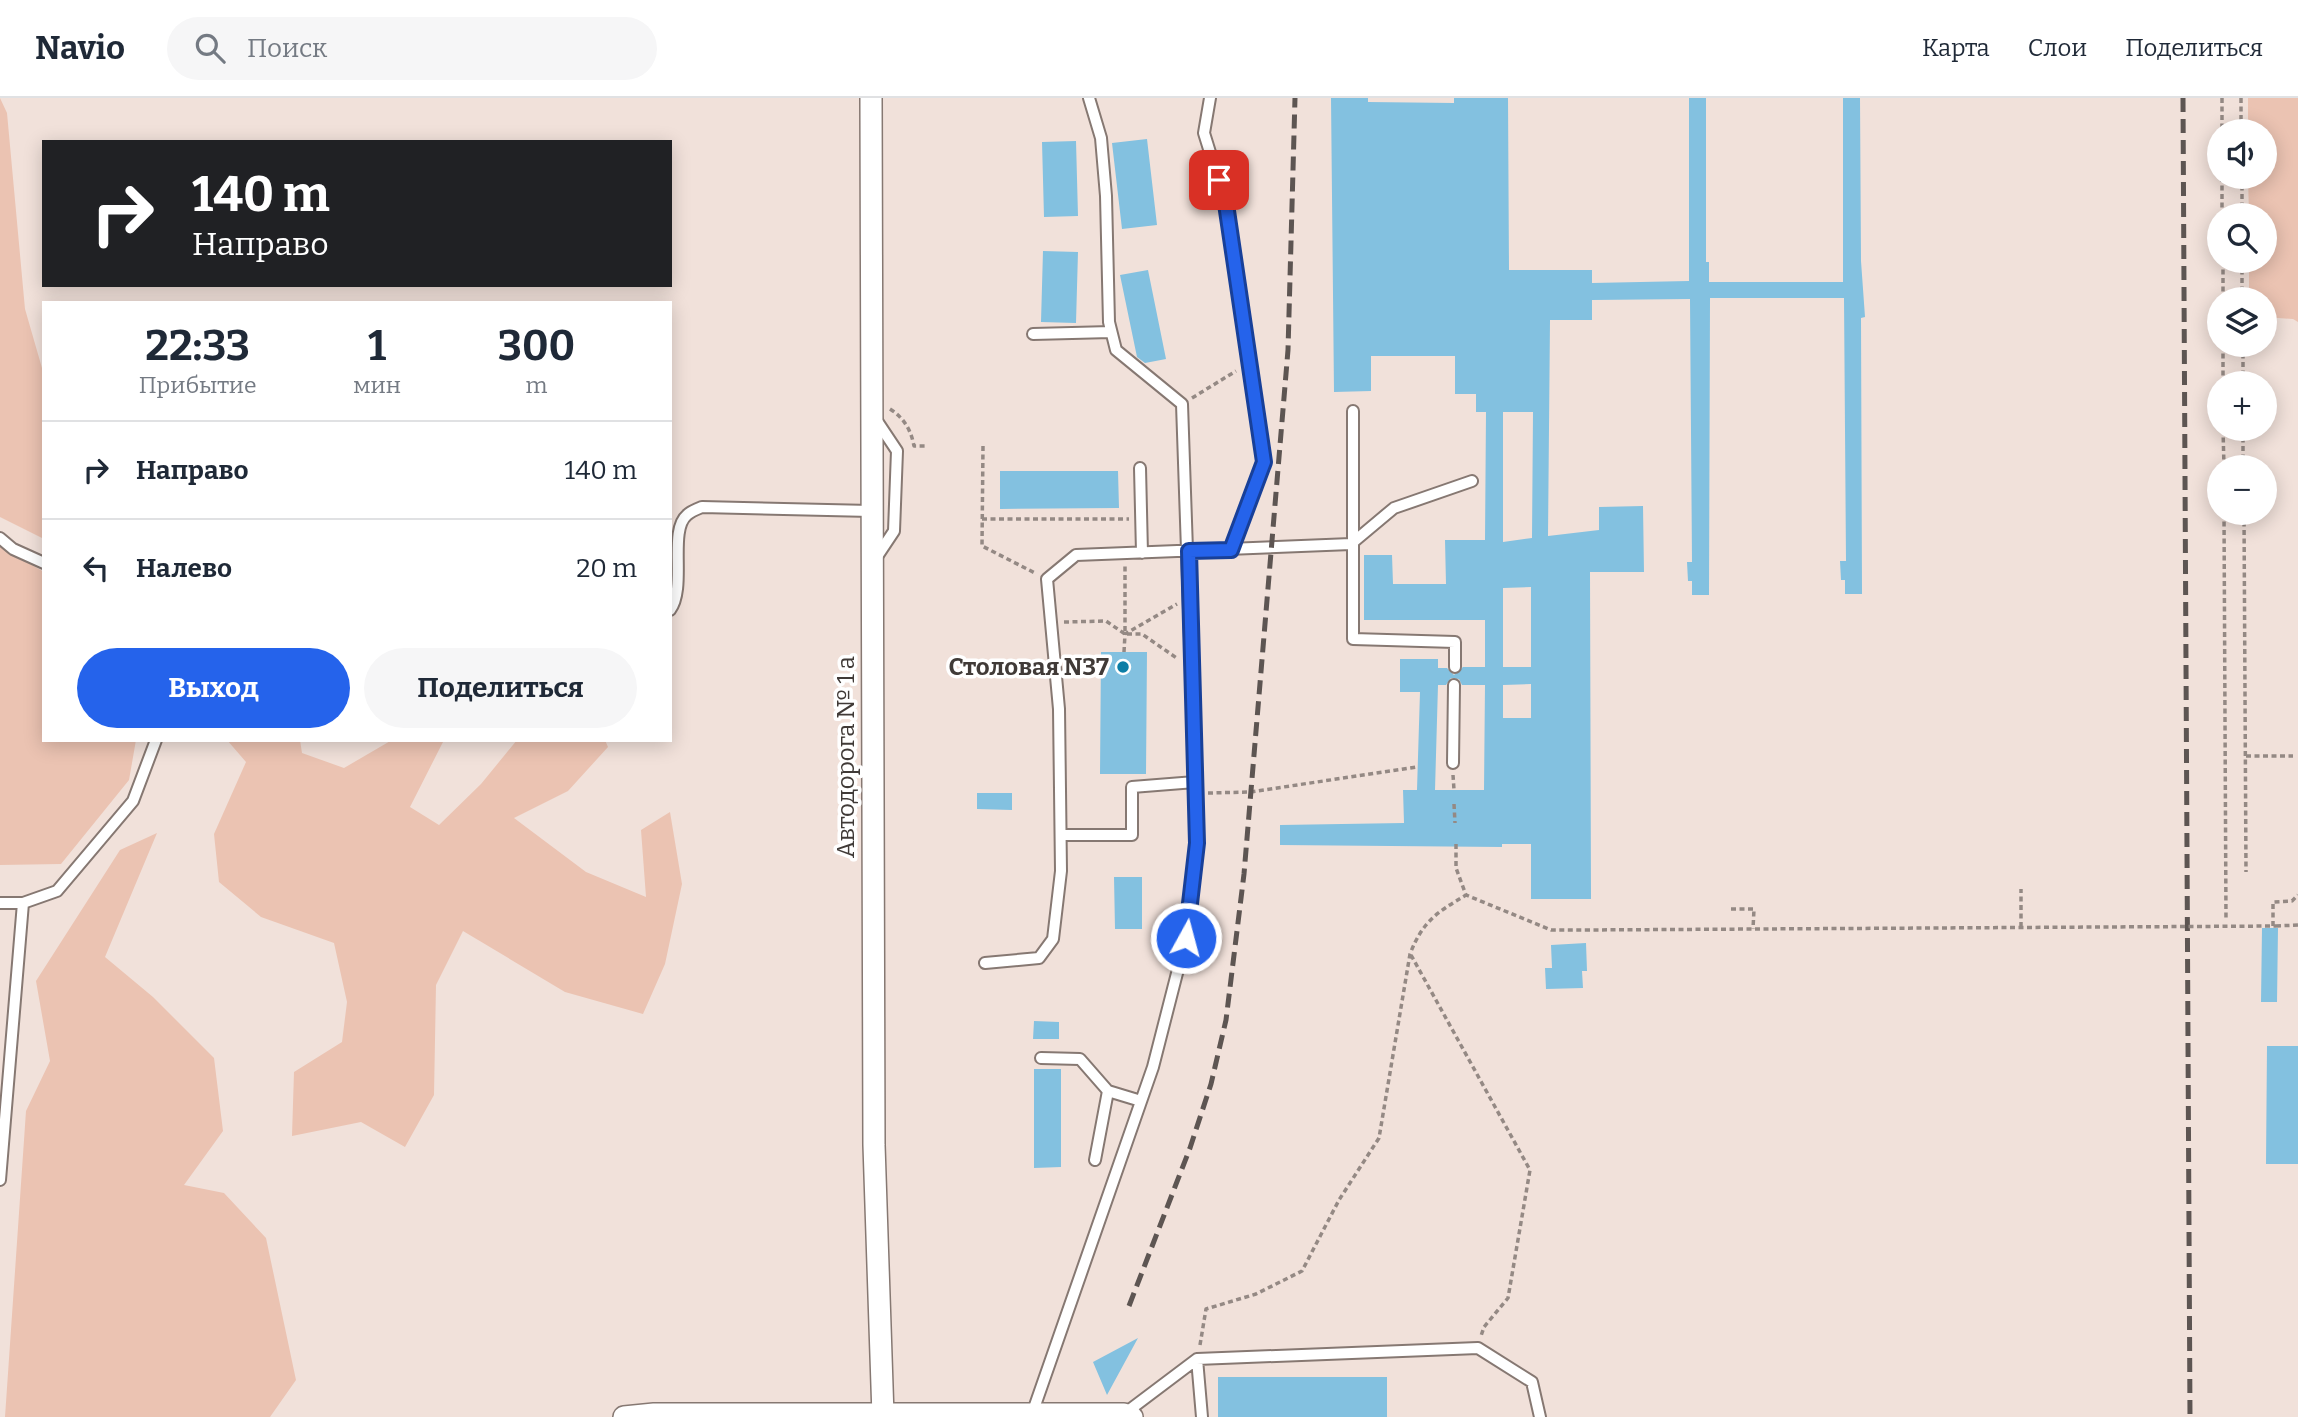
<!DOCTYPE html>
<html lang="ru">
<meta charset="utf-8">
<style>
:root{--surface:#fff;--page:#f6f6f7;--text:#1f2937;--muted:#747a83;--line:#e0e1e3;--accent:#2563eb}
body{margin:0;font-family:Bitter,serif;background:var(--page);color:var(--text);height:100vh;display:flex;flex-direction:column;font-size:26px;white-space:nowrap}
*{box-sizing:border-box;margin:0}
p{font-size:23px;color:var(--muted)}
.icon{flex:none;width:38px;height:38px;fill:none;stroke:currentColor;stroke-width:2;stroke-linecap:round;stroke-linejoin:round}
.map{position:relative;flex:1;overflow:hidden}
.panel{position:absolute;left:42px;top:203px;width:630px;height:441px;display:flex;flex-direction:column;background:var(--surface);border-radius:0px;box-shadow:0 4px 18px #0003}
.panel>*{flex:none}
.top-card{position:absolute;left:42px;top:42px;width:630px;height:147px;border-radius:0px;box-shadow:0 4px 18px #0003;background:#202124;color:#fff;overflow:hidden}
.buttons{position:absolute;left:2207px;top:21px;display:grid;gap:14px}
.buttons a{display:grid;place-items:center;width:70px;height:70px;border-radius:50%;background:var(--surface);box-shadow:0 4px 18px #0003;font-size:35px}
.pin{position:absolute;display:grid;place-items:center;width:60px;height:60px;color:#fff;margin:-30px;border-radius:14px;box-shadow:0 4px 10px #0006}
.me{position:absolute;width:77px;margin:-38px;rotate:7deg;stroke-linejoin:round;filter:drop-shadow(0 0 5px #0008)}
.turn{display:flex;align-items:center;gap:24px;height:147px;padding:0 35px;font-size:32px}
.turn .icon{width:91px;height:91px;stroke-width:2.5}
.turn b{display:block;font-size:49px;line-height:60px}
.eta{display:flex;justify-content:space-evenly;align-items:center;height:119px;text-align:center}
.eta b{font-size:42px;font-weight:700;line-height:49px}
.cta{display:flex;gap:14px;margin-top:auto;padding:14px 35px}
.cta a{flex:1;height:80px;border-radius:42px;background:var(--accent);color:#fff;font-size:28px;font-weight:700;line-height:80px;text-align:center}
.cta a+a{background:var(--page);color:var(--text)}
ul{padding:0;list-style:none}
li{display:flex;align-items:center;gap:21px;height:98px;padding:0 35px;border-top:2px solid var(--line)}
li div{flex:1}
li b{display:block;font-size:26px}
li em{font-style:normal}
header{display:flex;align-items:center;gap:42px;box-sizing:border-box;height:98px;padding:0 35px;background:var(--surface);border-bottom:2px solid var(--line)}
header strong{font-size:33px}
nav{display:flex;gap:38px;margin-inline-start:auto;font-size:24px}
.search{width:490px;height:63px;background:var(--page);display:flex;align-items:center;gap:18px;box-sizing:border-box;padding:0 24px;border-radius:38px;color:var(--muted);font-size:26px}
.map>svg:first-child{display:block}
</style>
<header>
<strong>Navio</strong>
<div class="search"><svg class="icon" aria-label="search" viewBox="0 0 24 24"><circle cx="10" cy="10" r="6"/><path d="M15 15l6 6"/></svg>Поиск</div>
<nav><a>Карта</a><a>Слои</a><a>Поделиться</a></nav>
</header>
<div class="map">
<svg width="2298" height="1319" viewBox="0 0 2298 1319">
<rect width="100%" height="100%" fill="#f1e1da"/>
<path fill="#ebc3b2" d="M0,0l7,15 18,196 19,66v164l-44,-22z
M2248,0h50v224l-5,-3 -28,-2 -1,-18h-15v-38h15v-46h-15l-1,-38h16v-46h-16z
M0,448l44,26v168h92l-7,40 -68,84 -61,1z
M227,642h73l2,13 42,15 48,-28h52l-34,67 29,18 42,-41 36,-44h88l3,7 -40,44 -54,27 72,54 60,25 -5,-67 29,-18 12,72 -17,80 -22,50 -78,-22 -102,-61 -27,54 -2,110 -29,52 -44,-25 -69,14 2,-64 48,-30 5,-40 -13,-59 -73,-26 -42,-35 -5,-48 32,-72z
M157,735l-52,124 48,40 61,61 9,73 -39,54 40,8 42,45 30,142 -26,37h-265l21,-306 24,-50 -14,-80 84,-131z"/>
<path fill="#83c1e0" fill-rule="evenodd" d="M1331,0h37v4l86,1v-5h54l1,172h83v13l97,-2v-183h17v164h3v20h134v-184h17l1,163 4,56 -4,1 1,276h-17v-14h-4l-1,-19h6l-2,-263h-134l-1,297h-17v-14h-4l-1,-19h5l-2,-263 -98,1v20h-42l-2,216 51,-6v-23l44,-1 1,66h-54l1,327h-60v-55h-29v3l-222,-2v-20l124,-2 -1,-33h14l3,-98h-20v-33h38v9h9l7,7 9,-8h22v-47h-121v-65h28l1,29h53l-1,-44h40l1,-128h-10v-18h-21v-38h-84v35l-37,1zM1503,314h30l-1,126 -29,4zM1531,489v80h-28v-79zM1451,580l8,1 3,6h23l-1,105h-49l3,-105h8zM1531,586v34h-28v-33z
M1147,41l10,86 -35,4 -10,-86z
M1076,43l2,75 -34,1 -2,-75z
M1043,153l35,1 -2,71 -35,-1z
M1148,172l18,89 -21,4 -8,-6 -17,-82z
M1000,373h118l1,37 -119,1z
M1101,554h46l-1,122h-46z
M977,695h35v17l-35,-1z
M1114,779h28v52h-27z
M2262,830h16l-1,74h-16z
M1586,845l1,28h-5l1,17 -37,1 -1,-21h7l-1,-23z
M1034,923l25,1v17h-26z
M2267,948h31v118h-32z
M1034,971h27v98l-27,1z
M1138,1240l-31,57 -14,-33z
M1218,1279h169v40h-169z"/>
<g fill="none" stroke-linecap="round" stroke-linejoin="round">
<defs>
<path id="lane" d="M1210,0l-6,35 22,71 38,258 -33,88
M1033,236l78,-2
M1353,313v228l102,3v25
M875,320l22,33 -3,80 -18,27
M1140,370l2,85
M0,440l13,11 31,14
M670,512c17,-23 -2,-79 17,-95 4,-4 10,-6 15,-8l169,4
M1453,665l1,-78
M1061,737h71v-48l63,-5
M0,805h23l34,-12 76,-90 23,-61
M985,865l54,-5 14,-19 8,-68 -2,-162 -12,-130 29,-24 275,-11 43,-36 78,-27
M1041,960l39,1 28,32 33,10
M1095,1062l13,-69
M0,1082l23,-277
M1197,1261l5,58
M1032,1316l121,-347 33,-129 11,-95 -15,-439 -66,-54 -7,-28 -3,-126 -5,-58 -12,-40
M1124,1316l73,-55 281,-11 54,34 8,35"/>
<path id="street" d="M871,0l3,1047 9,271
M624,1319l30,-3h470l8,3"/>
</defs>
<use href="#lane" stroke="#867872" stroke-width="14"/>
<use href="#street" stroke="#867872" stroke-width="24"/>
<path stroke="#948984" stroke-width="3.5" stroke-dasharray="5 3.5" stroke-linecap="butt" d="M2222,0v33
M2241,0v33
M2222,79v38
M2242,79v38
M2223,163v38
M2242,163v38
M2223,247v38
M2243,247v38
M1192,300l44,-27
M890,311c14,9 21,21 24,37h13
M2223,331l1,38
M2243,331v38
M983,348l-1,100 53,27
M2224,415l2,408
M2244,415l2,359
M982,421h147
M1064,524l42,-1 19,13v-68
M1127,536h15l36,25
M1124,554l1,-18 52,-30
M2246,658h47
M1453,677l1,15
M1208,695l42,-1 167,-25
M1454,706l1,19
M1456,746v24l10,27 85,35h34
M1731,811h23l-1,20
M2273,828v-24l19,-1 6,-6
M2276,828l22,-1
M2021,829v-38
M1411,857l119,215 -22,128 -24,29 -3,9
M1200,1247l6,-36 50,-15 46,-23 37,-71 40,-62 31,-184c13,-33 26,-41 56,-59"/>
<use href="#lane" stroke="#fff" stroke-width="10"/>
<use href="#street" stroke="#fff" stroke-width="21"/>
<path stroke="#5d5552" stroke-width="5" stroke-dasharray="14 7" stroke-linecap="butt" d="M2183,0l7,1319
M1129,1208l61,-158 21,-64 15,-64 18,-146 44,-524 7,-252"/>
<path stroke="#948984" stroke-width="3.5" stroke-dasharray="5 3.5" stroke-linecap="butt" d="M1585,832l691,-4"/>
</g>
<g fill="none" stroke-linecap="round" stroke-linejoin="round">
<defs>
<path id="route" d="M1186,840l11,-95 -8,-292 42,-1 33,-88 -38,-258 -7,-24"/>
</defs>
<use href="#route" stroke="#184099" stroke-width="18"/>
<use href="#route" stroke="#2563eb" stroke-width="12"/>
</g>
<circle fill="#0d7ea6" stroke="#fff" stroke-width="2.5" cx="1123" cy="569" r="7"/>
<g text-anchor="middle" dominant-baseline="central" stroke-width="7" stroke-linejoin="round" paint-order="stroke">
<g font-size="24" font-weight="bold" fill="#403a37" stroke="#fff" text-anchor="end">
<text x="1109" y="569">Столовая N37</text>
</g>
<g font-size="24" fill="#403a37" stroke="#fff">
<text transform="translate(846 659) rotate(-90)">Автодорога № 1 а</text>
</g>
</g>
</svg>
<div class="buttons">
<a><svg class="icon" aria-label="sound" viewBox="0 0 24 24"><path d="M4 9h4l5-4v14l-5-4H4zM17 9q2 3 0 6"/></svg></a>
<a><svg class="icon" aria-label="search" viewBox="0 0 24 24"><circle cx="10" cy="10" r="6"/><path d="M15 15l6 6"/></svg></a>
<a><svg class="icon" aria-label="layers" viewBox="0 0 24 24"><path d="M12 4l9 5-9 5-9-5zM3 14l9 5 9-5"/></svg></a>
<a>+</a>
<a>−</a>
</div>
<div class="pin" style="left:1219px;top:82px;background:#d93025"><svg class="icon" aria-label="arrive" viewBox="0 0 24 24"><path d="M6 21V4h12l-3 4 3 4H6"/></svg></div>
<svg class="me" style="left:1186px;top:840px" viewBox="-20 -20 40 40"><circle r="17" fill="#2563eb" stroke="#fff" stroke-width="3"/><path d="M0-11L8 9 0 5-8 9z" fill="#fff"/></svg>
<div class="top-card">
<div class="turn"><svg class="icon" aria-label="right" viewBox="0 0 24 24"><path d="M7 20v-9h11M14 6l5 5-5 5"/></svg><div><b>140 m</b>Направо</div></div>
</div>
<section class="panel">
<div class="eta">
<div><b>22:33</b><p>Прибытие</p></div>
<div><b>1</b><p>мин</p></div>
<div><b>300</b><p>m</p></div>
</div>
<ul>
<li><svg class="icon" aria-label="right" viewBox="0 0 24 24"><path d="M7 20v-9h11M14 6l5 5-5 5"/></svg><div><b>Направо</b></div><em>140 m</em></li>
<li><svg class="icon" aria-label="left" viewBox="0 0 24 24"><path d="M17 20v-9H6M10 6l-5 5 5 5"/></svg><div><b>Налево</b></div><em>20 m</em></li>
</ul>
<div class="cta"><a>Выход</a><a>Поделиться</a></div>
</section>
</div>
